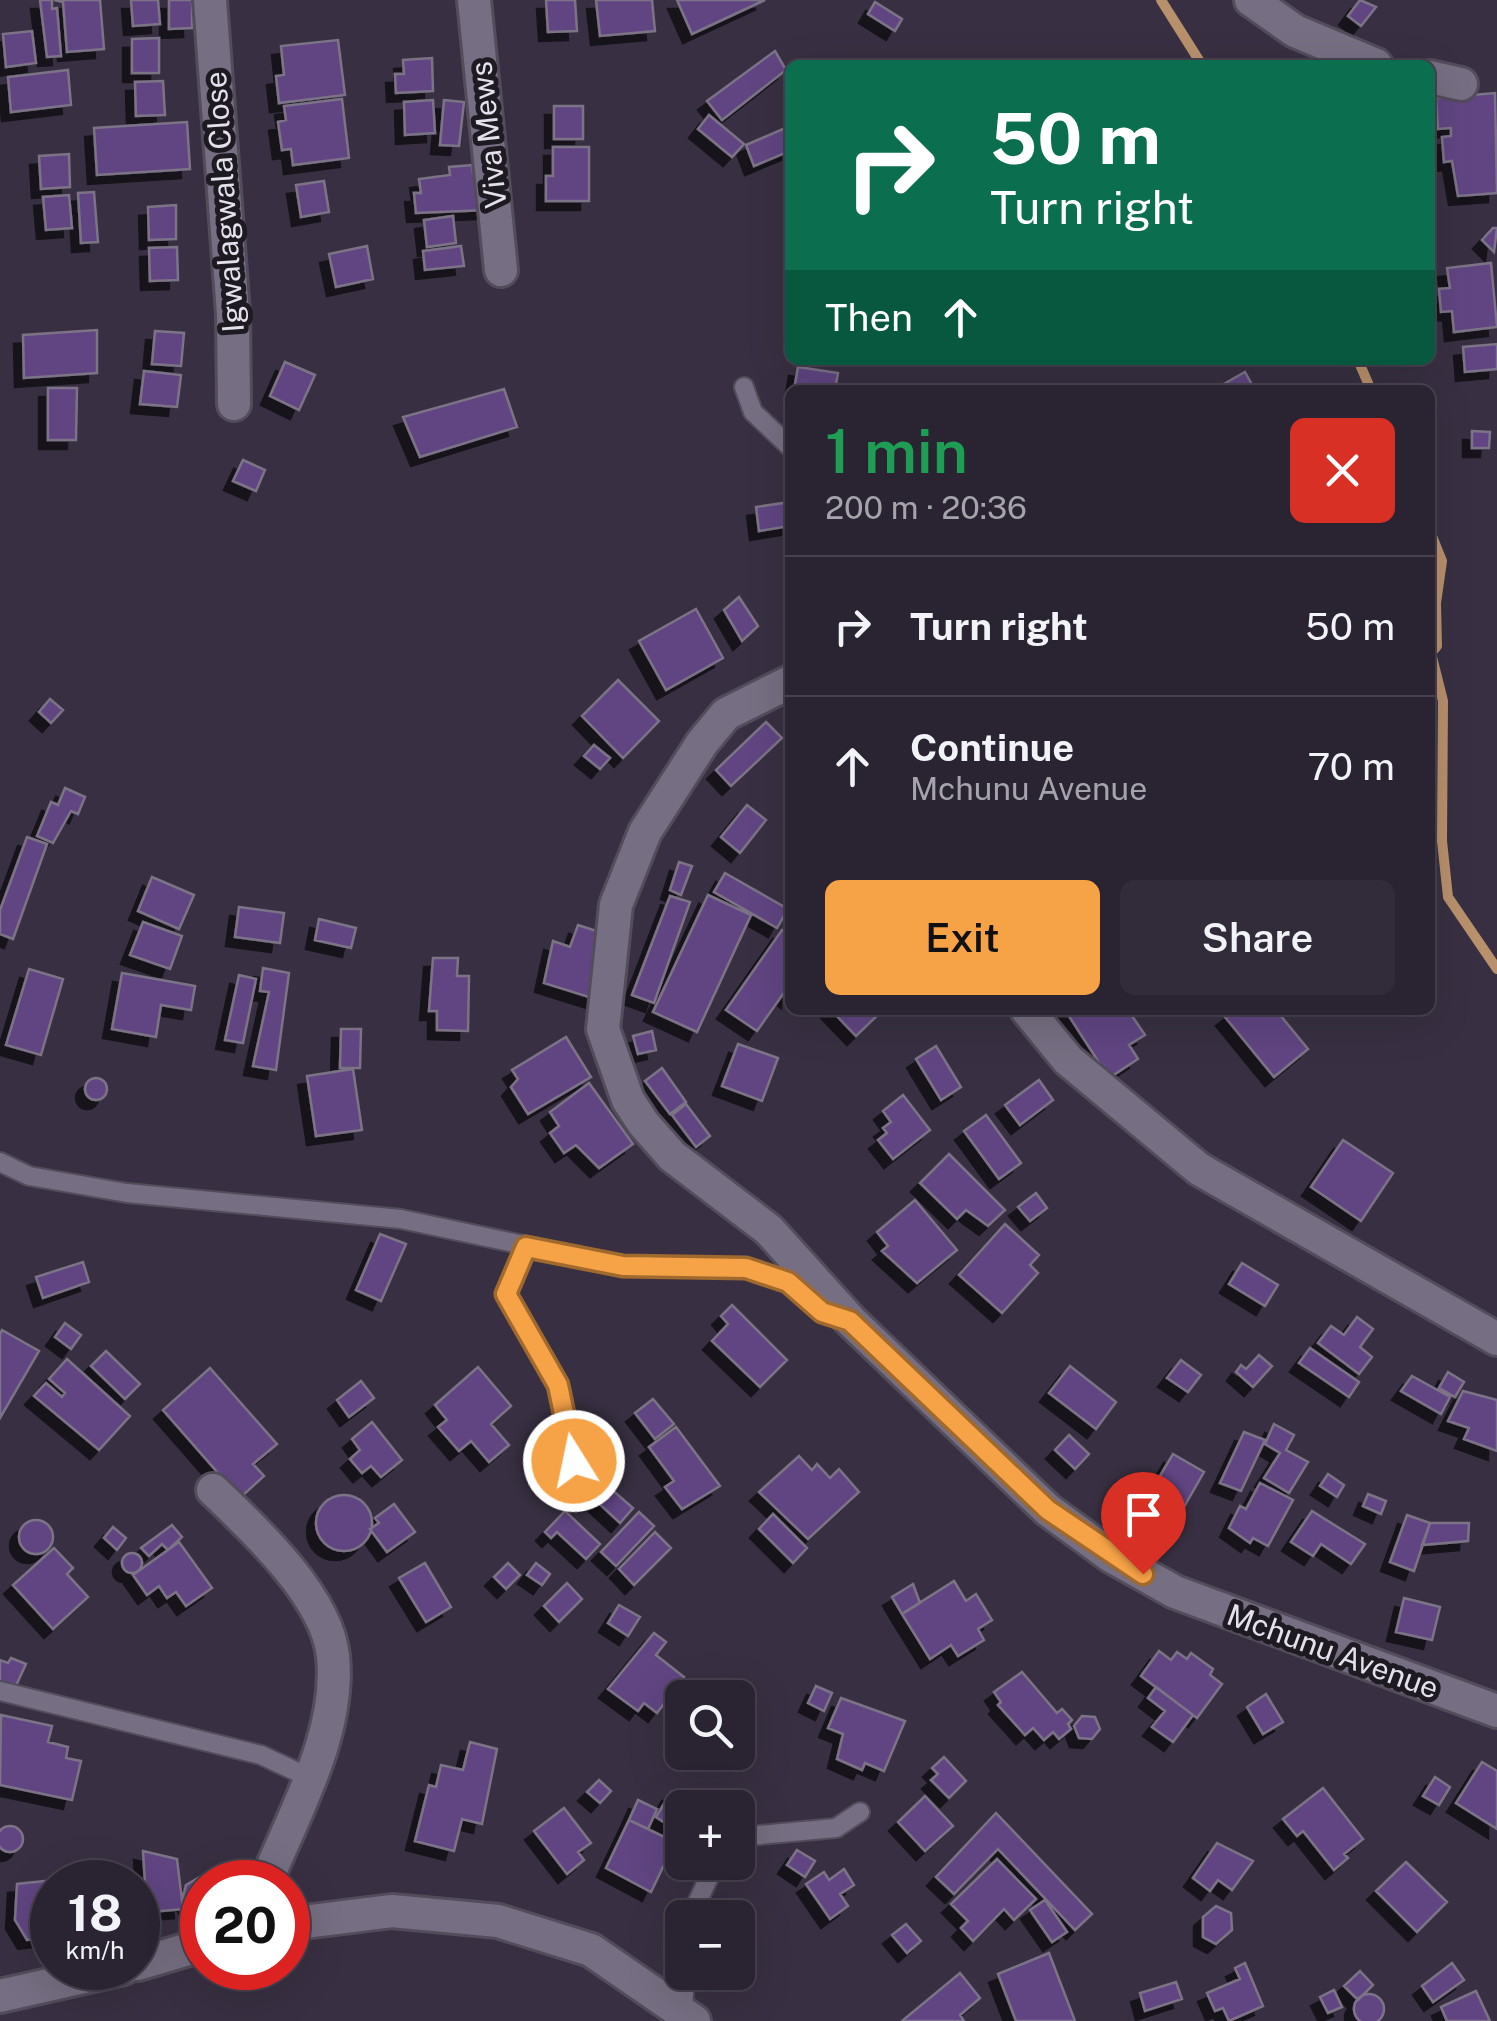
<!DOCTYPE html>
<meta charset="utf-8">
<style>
:root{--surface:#2a2432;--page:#322c3a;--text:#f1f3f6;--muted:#a5a4ac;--line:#46414d;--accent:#f6a247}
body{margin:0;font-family:"Public Sans",sans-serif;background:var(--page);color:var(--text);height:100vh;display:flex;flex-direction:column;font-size:38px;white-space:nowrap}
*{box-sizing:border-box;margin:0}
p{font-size:32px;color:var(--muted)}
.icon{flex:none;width:55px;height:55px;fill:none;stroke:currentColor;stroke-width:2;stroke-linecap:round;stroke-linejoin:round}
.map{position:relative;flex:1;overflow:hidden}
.sheet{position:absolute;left:785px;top:385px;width:650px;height:630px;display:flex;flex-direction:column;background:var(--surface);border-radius:15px;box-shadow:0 10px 40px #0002,0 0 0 2px var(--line)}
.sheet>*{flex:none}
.banner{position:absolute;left:785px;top:60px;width:650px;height:305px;border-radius:15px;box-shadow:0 10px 40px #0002,0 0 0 2px var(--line);background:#0b6e4f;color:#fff;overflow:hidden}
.buttons{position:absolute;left:665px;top:1680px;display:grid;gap:20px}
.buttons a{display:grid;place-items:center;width:90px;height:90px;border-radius:15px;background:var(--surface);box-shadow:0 10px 40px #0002,0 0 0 2px var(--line);font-size:50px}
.speed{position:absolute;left:30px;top:1860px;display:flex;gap:20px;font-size:50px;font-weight:700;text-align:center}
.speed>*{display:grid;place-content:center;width:130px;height:130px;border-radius:50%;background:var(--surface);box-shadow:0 10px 40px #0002,0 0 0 2px var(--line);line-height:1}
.speed small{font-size:25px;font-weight:400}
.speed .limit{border:15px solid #d22;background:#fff;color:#111}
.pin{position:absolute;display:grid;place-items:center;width:85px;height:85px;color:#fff;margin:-102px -42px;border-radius:50% 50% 50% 0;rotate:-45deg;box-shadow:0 0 10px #0007}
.pin .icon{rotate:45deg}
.me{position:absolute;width:110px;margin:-55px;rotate:350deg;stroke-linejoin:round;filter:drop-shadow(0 0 8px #0008)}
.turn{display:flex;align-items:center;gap:35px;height:210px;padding:0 40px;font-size:45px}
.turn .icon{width:130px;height:130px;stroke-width:2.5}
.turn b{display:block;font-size:70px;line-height:85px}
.then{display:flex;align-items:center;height:95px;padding:0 40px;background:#0003;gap:20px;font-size:38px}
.round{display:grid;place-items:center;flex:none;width:105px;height:105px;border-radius:15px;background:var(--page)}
.headline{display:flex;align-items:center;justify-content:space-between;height:170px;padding:0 40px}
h1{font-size:60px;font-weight:600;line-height:75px;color:#1e9e55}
.button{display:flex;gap:20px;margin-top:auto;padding:20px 40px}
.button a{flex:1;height:115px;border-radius:15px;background:var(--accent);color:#111;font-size:40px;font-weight:600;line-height:115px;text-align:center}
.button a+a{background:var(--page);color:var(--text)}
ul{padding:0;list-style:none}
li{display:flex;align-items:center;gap:30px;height:140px;padding:0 40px;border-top:2px solid var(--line)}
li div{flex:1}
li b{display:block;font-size:38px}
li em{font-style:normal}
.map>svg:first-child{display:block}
</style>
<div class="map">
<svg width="1497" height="2021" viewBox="0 0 1497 2021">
<defs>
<filter id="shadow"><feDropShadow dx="-9" dy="9" stdDeviation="0" flood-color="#0009"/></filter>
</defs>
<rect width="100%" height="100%" fill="#383042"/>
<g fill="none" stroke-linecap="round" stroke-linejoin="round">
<path stroke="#b8906c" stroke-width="10" d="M1161,0l41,65
M1358,360l13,30
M1430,485v40
M1430,531l12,30 -6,42 1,43 -6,7 12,48 -1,140 6,56 49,72"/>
</g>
<path fill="#614582" stroke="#7b7387" stroke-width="2.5" filter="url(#shadow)" d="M40,0h12v9l5,-1 4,48 -14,1z
M54,0h46l4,49 -37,3 -4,-50z
M131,0h27l2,24 -27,2z
M169,0h23v28l-23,1z
M546,0h29l2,31 -29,1z
M596,0h56l3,31 -55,5z
M677,0h88l-73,34z
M1360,0l16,7 -15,19 -13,-10z
M875,2l27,17 -7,12 -27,-17z
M32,31l4,32 -30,4 -3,-33z
M159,38v35h-27v-34z
M338,40l7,55 -66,8 -3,-27 8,-1 -3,-29z
M775,51l11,19 -64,50 -15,-19z
M432,58l1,33 -37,2 -1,-19h9l-1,-14z
M68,70l3,35 -60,7 -3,-35z
M163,81l2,34 -29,1 -1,-34z
M1495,93l2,100 -39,3 -6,-35 -8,1 -2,-25 9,-1v-8l-13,1 -2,-31z
M342,99l7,59 -56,7 -2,-16 -9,1 -4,-28 8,-2 -2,-14z
M433,100l2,33 -30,2 -1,-33z
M444,100l20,2 -5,44 -19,-1z
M554,106h29v33h-29z
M709,115l35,29 -12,13 -34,-28z
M187,122l3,47 -93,6 -3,-47z
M790,126v25l-36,15 -8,-21z
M553,147h36v54h-43v-25h7z
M69,154l1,33 -29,2 -2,-33z
M472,165l1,8 9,-1 4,38 -70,3 -2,-20h7l-2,-14 31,-4 -1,-8z
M324,181l5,31 -28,5 -5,-32z
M94,192l4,50 -17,1 -3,-50z
M69,195l3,33 -26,2 -3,-33z
M176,205v34l-27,1 -1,-33z
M453,216l3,27 -29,4 -3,-27z
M1493,228h4l-3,24 -12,-12z
M367,246l6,33 -37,8 -7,-33z
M461,246l3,20 -39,4 -2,-19z
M177,247l1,33 -28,1 -1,-33z
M1491,263l6,64 -43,5 -2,-21 -11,1 -2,-23 11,-1 -3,-20z
M97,330v43l-73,5 -1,-43z
M155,331l29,2 -3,33 -29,-2z
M1497,344v25l-32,3 -2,-25z
M285,362l30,13 -16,35 -29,-14z
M798,367l40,6 -3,17h-41z
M144,371l37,4 -4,32 -37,-3z
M1245,372l10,18h-31l-2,-5z
M48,388h29l-1,52h-28z
M504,389l13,38 -97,30 -17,-40z
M1472,431l18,1 -1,16h-17z
M243,460l22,10 -9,21 -23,-10z
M790,502v24l-31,5 -3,-24z
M739,597l19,29 -16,15 -18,-31z
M696,609l27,49 -57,32 -27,-49z
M618,680l41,41 -36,37 -41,-42z
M50,699l13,11 -12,13 -12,-11z
M766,722l16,16 -51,48 -15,-16z
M594,745l16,13 -10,11 -16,-13z
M65,788l20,9 -7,17 -7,-3 -18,32 -16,-7 14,-34 7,3z
M747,805l19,15 -26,33 -19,-16z
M27,837l20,7 -34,95 -13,-5v-24z
M679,862l13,4 -11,29 -11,-5z
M725,873l63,36 -11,19 -63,-36z
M152,877l42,18 -15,34 -41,-18z
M708,895l43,20 -54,117 -44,-20z
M670,896l20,6 -36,101 -22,-8z
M239,907l45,6 -4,30 -45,-6z
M319,919l37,9 -5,20 -36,-8z
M143,922l39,14 -12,33 -40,-14z
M578,925l28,9 -11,65 -51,-16 9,-42 17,6z
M782,930l8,6v63l-7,-5 -26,37 -31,-21z
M433,958h25l-1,18h12l-1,55 -31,-1v-19h-8z
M263,968l26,5 -13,97 -23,-4 16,-74 -9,-1z
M29,969l34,10 -22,76 -35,-10z
M122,973l73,13 -4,24 -30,-5 -5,32 -44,-8z
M239,975l17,4 -13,64 -18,-3z
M831,1010h52l-27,26z
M1065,1010h63l17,25 -16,10 9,14 -29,19z
M1234,1010h42l32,39 -34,28 -49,-60z
M341,1029h20l-1,39h-20z
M652,1031l4,19 -18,4 -5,-18z
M566,1037l25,40 -63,37 -17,-27 7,-8 -6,-9z
M738,1044l40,14 -16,43 -40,-15z
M936,1046l25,41 -20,13 -25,-41z
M662,1068l24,34 -16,12 -25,-33z
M353,1069l9,61 -46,6 -9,-60z
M85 1089a11 11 0 1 1 22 0a11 11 0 1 1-22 0Z
M1039,1080l14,20 -33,25 -15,-20z
M589,1083l44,61 -34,24 -23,-23 -12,8 -14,-20 9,-7 -9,-14z
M903,1095l27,35 -37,29 -15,-19 9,-7 -4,-5 8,-6 -8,-11z
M686,1104l24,32 -14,11 -24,-32z
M986,1115l35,48 -22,16 -35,-48z
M1343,1140l50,33 -32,48 -50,-34z
M949,1154l56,56 -17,16 -22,-16 -9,9 -37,-36z
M1036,1193l11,15 -17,13 -12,-14z
M915,1200l42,50 -40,33 -35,-32 6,-5 -11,-14z
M1005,1224l34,31 -9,10 8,8 -36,40 -43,-38z
M380,1234l26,10 -25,57 -25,-11z
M83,1262l6,20 -46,16 -7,-21z
M1242,1263l36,22 -13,21 -36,-22z
M732,1305l55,55 -27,27 -48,-46 16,-17 -7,-8z
M1357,1317l16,12 -13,18 12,10 -13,17 -41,-31 13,-17 13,9z
M65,1323l16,12 -10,14 -16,-12z
M2,1330l37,21 -39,67v-84z
M1310,1348l49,34 -10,15 -50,-34z
M106,1351l34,33 -15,15 -34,-33z
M1259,1355l13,11 -19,21 -17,-15 5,-7 5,4z
M67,1359l63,57 -31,34 -65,-54 12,-13 16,14 3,-4 -16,-14z
M1181,1360l20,15 -13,17 -21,-14z
M1070,1366l46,36 -20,27 -47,-36z
M478,1367l33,39 -20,18 18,21 -20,17 -18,-21 -12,10 -21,-24 9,-7 -12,-15z
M210,1368l67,76 -24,20 11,12 -24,22 -77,-88z
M1448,1372l16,10 -9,15 -16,-9z
M1412,1376l38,21 -9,17 -40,-23z
M361,1381l13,17 -25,19 -12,-17z
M1463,1391l34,9v51l-33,-12 5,-11 -21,-7z
M653,1399l21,25 -19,15 -20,-26z
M372,1422l30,38 -21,17 -10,-11 -9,7 -12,-14 10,-9 -8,-11z
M1274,1424l20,11 -8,15 22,12 -19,31 -25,-15 16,-25 -15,-9z
M676,1427l44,59 -38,23 -17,-22 9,-6 -25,-34z
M1244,1432l21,8 -24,51 -21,-8z
M1069,1435l20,19 -14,15 -20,-19z
M1173,1454l31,18 -27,47 -32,-18z
M799,1456l13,14 5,-6 13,14 9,-9 20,23 -51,47 -49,-47z
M593,1473l40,35 -13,15 -39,-36z
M1328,1474l16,11 -7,12 -17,-11z
M1260,1483l33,17 -25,46 -15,-8 -3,5 -21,-15 11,-22 6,3z
M1368,1494l18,7 -5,13 -18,-8z
M316 1523a28 28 0 1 1 56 0a28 28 0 1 1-56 0Z
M394,1504l21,28 -28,20 -17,-23 9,-6 -4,-5z
M565,1511l35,33 -14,15 -29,-27 -6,6 -6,-6z
M1312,1511l53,33 -14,20 -30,-20 -8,12 -22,-14z
M639,1512l15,14 -38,40 -15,-14z
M773,1514l34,34 -14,15 -34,-34z
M1407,1515l23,8 -16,48 -24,-9z
M19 1537a17 17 0 1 1 34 0a17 17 0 1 1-34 0Z
M1430,1523h39l-1,18 -46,4z
M172,1525l10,12 -14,13 -6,-6 -13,12 -8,-8z
M113,1527l13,11 -9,12 -13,-12z
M655,1532l16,16 -37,37 -15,-16z
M179,1542l33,46 -26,18 -10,-14 -9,6 -8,-12 -12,9 -14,-20z
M54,1548l19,20 -6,6 21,23 -35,32 -40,-44z
M122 1563a10 10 0 1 1 20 0a10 10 0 1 1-20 0Z
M425,1563l26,44 -25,15 -27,-44z
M508,1563l12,12 -14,14 -12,-12z
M536,1563l14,11 -8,11 -15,-10z
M954,1581l12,20 10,-7 16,26 -14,9 6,11 -26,16 -7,-11 -21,14 -28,-45z
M567,1583l15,16 -23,23 -15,-16z
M913,1584l7,19 -18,11 -10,-17z
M1404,1598l36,9 -8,33 -36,-8z
M619,1605l21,12 -12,19 -20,-13z
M654,1633l12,9 -10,13 28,22 -27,36 -13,-10 -6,8 -30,-22z
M1159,1651l12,9 6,-8 10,7 4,-6 22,16 -3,6 12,9 -25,34 -56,-42z
M11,1658l15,6 -11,24 -15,-6v-22l8,3z
M1022,1672l35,41 5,-4 10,11 -4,4 3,5 -12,10 -6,-7 -9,8 -11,-12 -8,7 -27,-30 3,-3 -7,-10z
M816,1686l16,7 -8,18 -16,-8z
M1156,1687l37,28 -20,27 -21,-15 13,-16 -17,-13z
M1266,1694l17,28 -20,12 -16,-27z
M841,1698l64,23 -21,50 -19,-8 -3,7 -25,-11 6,-25 -15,-6z
M1,1715l51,11 -4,16 20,5 -2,11 15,3 -9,39 -72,-15z
M1082,1716l13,1 5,12 -8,10 -13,-1 -5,-12z
M470,1742l27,7 -15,75 -20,-5 -8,32 -39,-10 14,-56 7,2 5,-22 22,5z
M944,1757l22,24 -17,17 -18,-18 7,-6 -6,-6z
M1482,1762l15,9v58l-41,-26z
M1435,1777l15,10 -11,18 -16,-9z
M599,1780l12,11 -11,12 -13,-11z
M1323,1788l40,51 -19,15 4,4 -14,12 -31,-39 -6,5 -14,-17z
M671,1792l25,16h-14v26l-26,-17z
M925,1796l28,30 -28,25 -27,-29z
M638,1800l19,9 -9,20 -19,-9z
M564,1808l27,35 -13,9 6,8 -17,14 -33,-43z
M996,1813l96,101 -17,16 -77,-81 -44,45 -18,-17z
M629,1820l46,22 -24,50 -45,-24z
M-3 1839a13 13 0 1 1 26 0a13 13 0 1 1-26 0Z
M1217,1843l36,18 -21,29 -14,-10 -8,11 -17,-13z
M797,1850l18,11 -10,16 -18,-12z
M143,1851l34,8 6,50 -33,3 -12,9v-39h-18l12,-2 13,3z
M997,1859l39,40 -22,21 -10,-11 -31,32 -12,-13 7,-7 -17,-17z
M1406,1862l41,40 -30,30 -41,-41z
M844,1869l10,16 -14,9 8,12 -18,13 -24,-35 18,-12 5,8z
M91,1876l1,6h-40v55l-25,3 -12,-20 2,-36z
M200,1877l13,5h-11v29h-3l-10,-5 -6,-10 3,-11z
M1045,1900l22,32 -15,10 -22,-32z
M1216,1906l15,7 1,17 -16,14 -13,-7v-20z
M906,1924l15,17 -14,12 -15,-18z
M1049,1953l26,68h-59l-18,-47z
M1245,1963l18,43 -34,15 -6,-13 -8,3 -8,-18 33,-14 -5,-11z
M1452,1963l12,17 -31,22 -11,-16z
M1360,1971l13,14 -15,15 -14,-14z
M960,1973l20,25 -20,17 4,6h-62z
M1176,1982l6,17 -37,12 -5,-18z
M1334,1990l8,17 -14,6 -8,-16z
M1476,1991l14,30h-43l-6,-14z
M1354 2009a15 15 0 1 1 30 0a15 15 0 1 1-30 0Z"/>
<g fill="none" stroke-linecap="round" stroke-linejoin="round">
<defs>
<path id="service" d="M744,387l9,25 37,35
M0,1162l29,14 98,17 274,26 222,47 123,2 42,14 43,32
M526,1247l-19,47 51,91 16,76
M0,1691l261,64 47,22
M738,1837l98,-9 24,-16
M690,1918l26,-56
M683,2012l2,-40"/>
<path id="minor" d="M210,0l23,314 1,90
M474,0l27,270
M1251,0l44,31 81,34
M1430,77l31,7
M790,682l-64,32 -24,29 -57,89 -29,73 -13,124 25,71 15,23 29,33 97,74 82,91 197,189 63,46 64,36 322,119
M1027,1010l41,50 131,109 298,170
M213,1490c41,39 114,107 120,166 8,77 -39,157 -67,226
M288,1924l104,-13 106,10 93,29 103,71
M138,1964l64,-19
M0,1996l124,-28"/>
</defs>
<use href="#service" stroke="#524c5b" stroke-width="22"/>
<use href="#minor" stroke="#524c5b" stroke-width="38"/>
<use href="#service" stroke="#766e82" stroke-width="18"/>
<use href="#minor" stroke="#766e82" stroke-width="32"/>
</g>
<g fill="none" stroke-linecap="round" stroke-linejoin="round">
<defs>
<path id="route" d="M574,1461l-16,-76 -52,-91 20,-47 97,19 123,2 42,14 34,30 28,9 198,189 95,64"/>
</defs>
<use href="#route" stroke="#a0692e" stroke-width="25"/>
<use href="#route" stroke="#f6a247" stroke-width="18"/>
</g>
<g text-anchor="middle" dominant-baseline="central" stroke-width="10" stroke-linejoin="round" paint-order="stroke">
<g font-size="30" fill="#e5e1ec" stroke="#1d1a22">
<text transform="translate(488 135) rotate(-96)">Viva Mews</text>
<text transform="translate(224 202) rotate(-94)">Igwalagwala Close</text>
<text transform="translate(1333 1651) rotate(20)">Mchunu Avenue</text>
</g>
</g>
</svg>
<div class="buttons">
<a><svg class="icon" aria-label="search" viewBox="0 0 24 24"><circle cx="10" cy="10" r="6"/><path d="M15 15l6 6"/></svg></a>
<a>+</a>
<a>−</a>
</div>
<div class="speed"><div>18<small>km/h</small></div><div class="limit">20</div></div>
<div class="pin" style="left:1143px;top:1574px;background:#d93025"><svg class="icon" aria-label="arrive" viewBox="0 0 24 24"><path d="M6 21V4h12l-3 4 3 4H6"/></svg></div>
<svg class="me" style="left:574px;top:1461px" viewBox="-20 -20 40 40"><circle r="17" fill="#f6a247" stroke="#fff" stroke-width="3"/><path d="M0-11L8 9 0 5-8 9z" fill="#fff"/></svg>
<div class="banner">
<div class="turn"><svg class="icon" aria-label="right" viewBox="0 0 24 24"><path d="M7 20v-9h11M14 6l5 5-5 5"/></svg><div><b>50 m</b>Turn right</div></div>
<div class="then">Then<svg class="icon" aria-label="ahead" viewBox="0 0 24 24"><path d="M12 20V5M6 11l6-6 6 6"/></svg></div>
</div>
<section class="sheet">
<div class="headline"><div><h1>1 min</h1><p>200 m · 20:36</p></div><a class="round" style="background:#d93025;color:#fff"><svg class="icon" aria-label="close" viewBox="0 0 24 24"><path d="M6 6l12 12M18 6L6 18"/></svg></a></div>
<ul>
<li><svg class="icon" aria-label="right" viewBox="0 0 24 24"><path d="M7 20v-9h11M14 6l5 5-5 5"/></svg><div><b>Turn right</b></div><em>50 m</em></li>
<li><svg class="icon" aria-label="ahead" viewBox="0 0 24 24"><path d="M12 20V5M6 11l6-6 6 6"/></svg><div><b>Continue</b><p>Mchunu Avenue</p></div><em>70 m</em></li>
</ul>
<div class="button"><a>Exit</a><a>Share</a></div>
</section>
</div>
